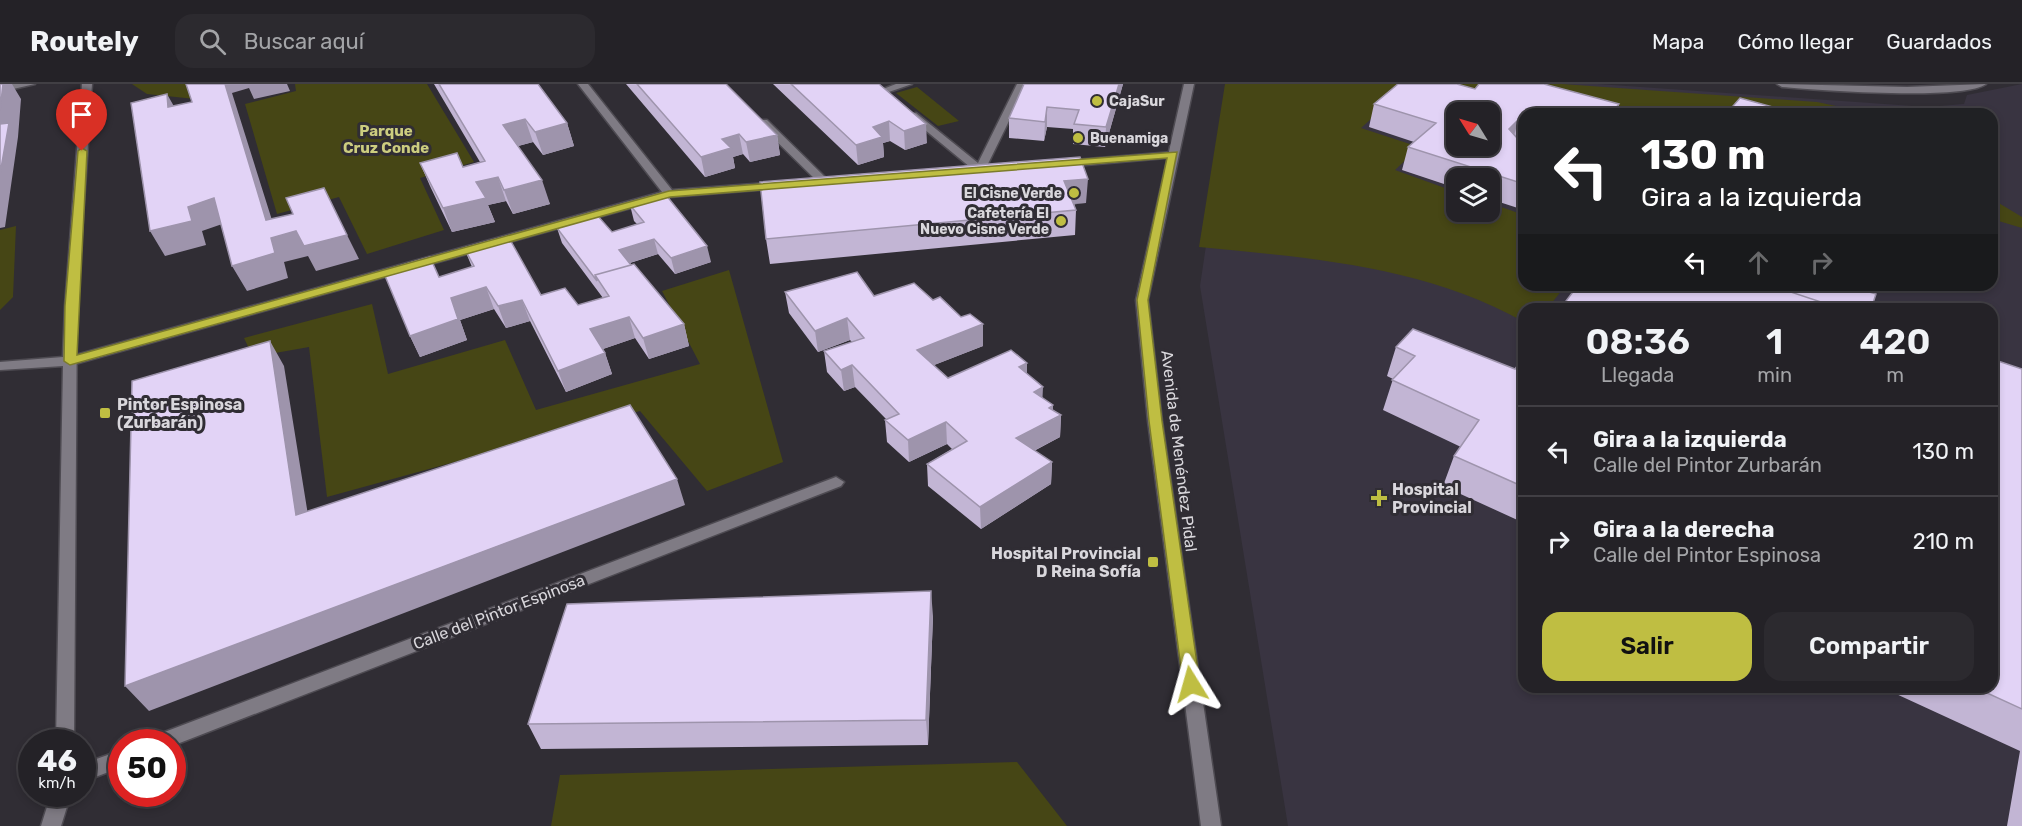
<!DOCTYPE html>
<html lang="es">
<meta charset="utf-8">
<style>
:root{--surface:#242227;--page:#2c2a2f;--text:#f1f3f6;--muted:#a3a4a7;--line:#413f44;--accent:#bfbe42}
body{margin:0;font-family:Rubik,sans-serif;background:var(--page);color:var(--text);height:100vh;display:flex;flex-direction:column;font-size:22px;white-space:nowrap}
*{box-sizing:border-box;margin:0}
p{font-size:20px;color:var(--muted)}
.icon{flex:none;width:33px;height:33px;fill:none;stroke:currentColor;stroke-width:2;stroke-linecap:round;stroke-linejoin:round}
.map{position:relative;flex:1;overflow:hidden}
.sheet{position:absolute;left:1518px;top:219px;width:480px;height:390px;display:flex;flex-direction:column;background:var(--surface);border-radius:18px;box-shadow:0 3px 9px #0003,0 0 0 2px var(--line)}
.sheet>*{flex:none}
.top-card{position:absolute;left:1518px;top:24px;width:480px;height:183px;border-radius:18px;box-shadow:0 3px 9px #0003,0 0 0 2px var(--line);background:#202124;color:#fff;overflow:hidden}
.needle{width:39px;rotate:307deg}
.fabs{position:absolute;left:1446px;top:18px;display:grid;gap:12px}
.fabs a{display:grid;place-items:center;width:54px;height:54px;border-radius:12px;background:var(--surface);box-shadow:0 3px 9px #0003,0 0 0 2px var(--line);font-size:30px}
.speed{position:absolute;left:18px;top:645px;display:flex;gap:12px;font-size:30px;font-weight:700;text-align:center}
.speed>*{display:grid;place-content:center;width:78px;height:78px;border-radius:50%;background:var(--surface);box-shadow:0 3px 9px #0003,0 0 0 2px var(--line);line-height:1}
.speed small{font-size:15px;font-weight:400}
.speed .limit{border:9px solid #d22;background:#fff;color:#111}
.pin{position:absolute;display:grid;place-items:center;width:51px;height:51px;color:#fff;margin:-62px -26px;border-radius:50% 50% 50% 0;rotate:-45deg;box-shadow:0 0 6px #0007}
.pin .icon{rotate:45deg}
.me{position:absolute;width:66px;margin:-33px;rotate:352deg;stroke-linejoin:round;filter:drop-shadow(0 0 4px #0008)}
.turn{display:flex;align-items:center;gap:21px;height:126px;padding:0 24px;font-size:27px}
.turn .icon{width:78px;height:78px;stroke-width:2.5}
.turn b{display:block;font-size:42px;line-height:51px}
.lanes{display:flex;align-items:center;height:57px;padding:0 24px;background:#0003;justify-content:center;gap:30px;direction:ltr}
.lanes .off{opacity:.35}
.eta{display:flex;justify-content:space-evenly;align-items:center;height:102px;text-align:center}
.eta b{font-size:36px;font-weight:600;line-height:42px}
.primary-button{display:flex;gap:12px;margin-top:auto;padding:12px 24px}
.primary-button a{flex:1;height:69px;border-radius:18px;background:var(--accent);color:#111;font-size:24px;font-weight:600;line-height:69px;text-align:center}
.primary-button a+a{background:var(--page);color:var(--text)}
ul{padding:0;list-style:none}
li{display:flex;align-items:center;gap:18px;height:90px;padding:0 24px;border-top:2px solid var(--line)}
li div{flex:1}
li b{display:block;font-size:22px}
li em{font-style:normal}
header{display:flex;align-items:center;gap:36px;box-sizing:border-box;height:84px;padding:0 30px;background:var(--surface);border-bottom:2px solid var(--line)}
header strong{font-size:28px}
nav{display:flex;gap:33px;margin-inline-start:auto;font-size:21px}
.search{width:420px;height:54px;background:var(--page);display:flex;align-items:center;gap:15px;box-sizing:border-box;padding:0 21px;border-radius:18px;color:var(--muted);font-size:22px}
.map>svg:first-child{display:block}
</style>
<header>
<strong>Routely</strong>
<div class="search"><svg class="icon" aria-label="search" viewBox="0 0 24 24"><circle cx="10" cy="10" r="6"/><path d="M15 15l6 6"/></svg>Buscar aquí</div>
<nav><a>Mapa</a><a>Cómo llegar</a><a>Guardados</a></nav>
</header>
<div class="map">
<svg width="2022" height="742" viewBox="0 0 2022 742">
<rect width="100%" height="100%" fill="#302d34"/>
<path fill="#393441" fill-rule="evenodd" d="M1230,0h368l329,23 37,-3 3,-9 55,-11v742h-734l-88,-540zM1456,28h34v34h-34zM1524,30h468v171h-468zM1456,94h34v34h-34zM1524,225h468v378h-468z"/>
<path fill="#464615" d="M132,0h62l1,15 -48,-5z
M295,0h132l47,78 -54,16 24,52 -77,24 -28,-57 -62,17 -32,-110 51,-13z
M1225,0h337l255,18 19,4 19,8h-111l-29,-8 -6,8h-138l-106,-6 -62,-18 -42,38 58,19 -24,23 61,22v20h34v-9l34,12v70h42l-19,24h-23v13c-100,-56 -213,-64 -325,-75z
M917,3l42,34 -21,5 -42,-33z
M1992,115l30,18v11l-30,-9z
M16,142l-3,71 -13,13v-80z
M729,186l54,192 -76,29 -67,-80 -313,86 -18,-150 -56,10 -9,-19 128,-34 16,70 117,-34 31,70 164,-46 -38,-73z
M1017,678l50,64h-516l9,-51z"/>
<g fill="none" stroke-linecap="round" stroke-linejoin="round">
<defs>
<path id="street" d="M12,0h23l-35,8v-6z
M578,0h10l84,106 109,-8 6,3 -6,3 -111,9 -595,167h-10l-2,-3 2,-3 597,-166z
M896,0h16l-29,10 -5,-3z
M1017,0h10l-43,88h-8l-69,-57 9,-2 62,50z
M759,36h8l60,59v4h-8l-60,-59z
M1173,68l4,1v4l-114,10 -5,-3 5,-3z
M836,393l8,5 -3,4 -669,260v-4h-20l2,-6z
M122,666v17l-40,15v-18z"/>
<path id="secondary" d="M82,0h10l-15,222 -3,436h-18l7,-376 -63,4v-8l63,-5 2,-51z
M1184,0h10l-46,216 14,121 59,405h-20l-53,-405 -12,-121z
M1777,0l130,3 79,-3c-23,17 -170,6 -204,3z
M51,710h20l-10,32h-20z"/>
</defs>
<use href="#street" stroke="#4e4b52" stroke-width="3"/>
<use href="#secondary" stroke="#4e4b52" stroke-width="3"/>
<use href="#street" fill="#7f7b84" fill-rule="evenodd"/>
<use href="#secondary" fill="#7f7b84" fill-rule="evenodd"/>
</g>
<path fill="#c2b5d4" d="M434,0h104l29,39 7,23 -31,9 -10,-13 -15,4 32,58 -37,10 -7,-13 -18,4 7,17 -43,10 -22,-46 -10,-23 43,4 17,-5z
M626,0h100l51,51 3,20 -30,7 -7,-8 -10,3 2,11 -30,9z
M773,0h106l48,59 -22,7 -15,-9 -7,2 1,14 -26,8z
M1024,0h99l-18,63 -32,-3v-15l-26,-2 -3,14 -35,-3v-20z
M1374,20h245l-1,4 -94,6v96l-34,-11v-21h-34v10l-54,-18 6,-23 6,-5 -45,-15z
M1086,119l-12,1 2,6 -1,25 -305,29 -4,-25z
M630,121l81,57 -36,12 -17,-20 -28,9 54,61 5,22 -40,13 -14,-21 -32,11 2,4 7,21 -46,18 -36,-71 -24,7 -12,-19 -34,11 7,20 -47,17 -10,-21 29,-59 33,-10 -8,-19 77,47 37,10 25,-7 -41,-55 -5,-15 55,4 25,-8 -3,-3z
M785,208l89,4 59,4 28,17 22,7v22l-49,19 14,13 79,-15v11l15,24 11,7v5l8,5 -1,22 -26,14 18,11 -1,22 -70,45 -53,-43 -1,-22 25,-15 -5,-5 -38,18 -22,-20 -2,-22 1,-1 -31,-32 -11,4 -17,-19 -3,-21 28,-9 -2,-2 -32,12 -29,-39z
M1396,263l119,22 9,-12v166l-81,-37 11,-30 7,-9 -78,-37 10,-31 -6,-3z
M2022,285v457h-15l13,-75 -139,-64h111z
M933,532l-5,129 -387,4 -13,-25z"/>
<path fill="#9e94ac" d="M3,0h9l9,15 -3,38 -13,90 -5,1v-117z
M225,0h62l3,7 -36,8 -5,-11 -17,5 45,143 19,-5 51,4 12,24 -43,12 -8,-15 -24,6 4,16 -41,13 -15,-25z
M1119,0h4l-18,63 1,-20z
M167,10l13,23 -12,-10z
M1047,23v20l-3,14 1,-19z
M525,35l8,23 -22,6 -8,-23z
M1519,35l-7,23 -3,-13z
M889,37l1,20 -7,2 1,14 -26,8 -2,-20 17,-18z
M567,39l7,23 -31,9 -8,-23z
M926,40l1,19 -22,7 -1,-19z
M739,50l4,20 -10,3 2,11 -30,9 -4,-20 21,-18z
M777,51l3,20 -30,7 -4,-20z
M498,93l8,24 -18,4 7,17 -43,10 -9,-24 33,-26z
M1088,95l-2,24 -23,2 1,-24z
M542,96l8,24 -37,10 -9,-24z
M214,114l14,24 -26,9 4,14 -41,11 -15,-25 38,-24z
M654,155l4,15 -35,11 -4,-15z
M707,162l4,16 -36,12 -4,-16z
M486,203l8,22 -34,11 7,20 -47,17 -10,-21 41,-38z
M522,216l8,21 -24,7 -8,-22z
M629,233l6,21 -38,13 -7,-22z
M847,234l3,22 -32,12 -3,-21z
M684,240l5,22 -40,13 -6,-21z
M983,240v22l-64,25 -2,-21z
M270,257l14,25 28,174 -16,-25z
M605,269l7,21 -46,18 -8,-21z
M1027,279v22l-8,-18z
M852,281l3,22 -11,4 -3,-21z
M1043,303l-1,22 -8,-17z
M1053,321v15l8,-5 -1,22 -44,23v-22z
M946,338l1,22 -38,18 -1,-22z
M1052,378l-1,22 -70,45 -1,-22z
M677,395l8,26 -536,206 -24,-25z
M931,507l2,25 -5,129 -2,-25z"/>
<path fill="#e2d3f6" stroke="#9e94ac" stroke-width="1.5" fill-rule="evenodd" d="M0,0h3l-3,27z
M186,0h39l41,136 27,-6 -7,-16 38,-10 23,47 -43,11 -8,-15 -25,7 4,15 -43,13 -18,-68 -26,9 4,14 -42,10 -19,-128 36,-9 1,13 24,-5z
M439,0h99l29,39 -32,9 -10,-13 -22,6 39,55 -38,10 -6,-13 -22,5 10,16 -43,10 -23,-45 37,-10 6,14 22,-6z
M637,0h89l51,51 -31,7 -7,-8 -17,5 9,9 -30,9z
M791,0h88l47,40 -22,7 -15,-10 -16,6 9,10 -26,8z
M1024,0h95l-13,43 -32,-3 5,-14 -32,-3 -2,15 -36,-4z
M1398,0h59l18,5 4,-5h65l75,20 -8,10h-87v5h-5l-10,10 9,10 6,2v43l-116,-37 28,-24 -62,-19zM1456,28h34v34h-34z
M1740,14l58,16h-72z
M1618,24l25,6h-31z
M9,39l-9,51v-50z
M1080,73l8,22 -24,2 12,29 -310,29 -6,-57z
M666,111l41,51 -36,12 -17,-19 -35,11 12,15 -36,10 2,6 -40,-53 41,-12 14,16 32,-10 -14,-17z
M508,152l33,59 24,-7 13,17 31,-9 -14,-21 39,-11 50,60 -41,14 -14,-21 -39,12 15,24 -47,18 -36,-71 -24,6 -12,-19 -35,11 7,21 -48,17 -27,-65 47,-14 9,20 35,-11 -10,-18z
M857,188l17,24 40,-13 19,17 7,-3 21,20 9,-3 13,10 -66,26 31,28 63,-28 16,13 -8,4 24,20 -9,5 19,13 -4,3 12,7 -45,23 36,24 -72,45 -53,-43 40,-23 -21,-19 -38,18 -23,-20 14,-6 -47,-49 -11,5 -17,-19 40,-13 -17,-20 -32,13 -30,-39z
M1578,201h192l72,24h-282z
M1770,201h76l30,9 -5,15h-29z
M1413,245l102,40 9,-12v130l-70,-31 25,-36 -87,-40 23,-24 -19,-9z
M270,257l26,174 334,-110 47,74 -552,207 7,-305z
M1992,275l30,10v340l-48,-22h18z
M931,507l-5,129 -398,4 39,-120z"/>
<path fill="#bfbe42" stroke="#7c7c2b" stroke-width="1.5" d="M82,64l5,3 -10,204 592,-164 508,-39 -29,148 14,121 38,263 -3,5h-12l-2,-5 -34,-263 -12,-121 30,-142 -497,39 -600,168 -6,-4 1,-55 13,-155z"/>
<g fill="#bfbe42" stroke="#302d34" stroke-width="2">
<circle cx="1097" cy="17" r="6"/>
<circle cx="1078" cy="54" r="6"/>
<circle cx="1074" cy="109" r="6"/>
<circle cx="1061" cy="137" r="6"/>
<rect x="99" y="323" width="12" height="12" rx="3"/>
<path d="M1376 405h6v6h6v6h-6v6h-6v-6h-6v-6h6z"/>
<rect x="1147" y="472" width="12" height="12" rx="3"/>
</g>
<g text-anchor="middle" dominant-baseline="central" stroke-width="6" stroke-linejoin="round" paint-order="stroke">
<g font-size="14" font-weight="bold" fill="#d9d7dc" stroke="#302d34" text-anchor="start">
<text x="1109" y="17">CajaSur</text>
<text x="1090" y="54">Buenamiga</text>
<text x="1062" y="109" text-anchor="end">El Cisne Verde</text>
<text x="1049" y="129" text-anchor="end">Cafetería El<tspan x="1049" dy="16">Nuevo Cisne Verde</tspan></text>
</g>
<g font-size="15" font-weight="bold" fill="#cccd7f" stroke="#302d34">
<text x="386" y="47">Parque<tspan x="386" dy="17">Cruz Conde</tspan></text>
</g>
<g font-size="16" font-weight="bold" fill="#d9d7dc" stroke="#302d34" text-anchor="start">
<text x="117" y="320">Pintor Espinosa<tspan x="117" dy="18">(Zurbarán)</tspan></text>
<text x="1392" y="405">Hospital<tspan x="1392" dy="18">Provincial</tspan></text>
<text x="1141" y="469" text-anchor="end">Hospital Provincial<tspan x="1141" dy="18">D Reina Sofía</tspan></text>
</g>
<g font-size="16" fill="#d9d7dc" stroke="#302d34">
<text transform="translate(1179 367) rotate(83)">Avenida de Menéndez Pidal</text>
<text transform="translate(499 528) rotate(-21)">Calle del Pintor Espinosa</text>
</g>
</g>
</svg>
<div class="fabs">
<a><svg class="needle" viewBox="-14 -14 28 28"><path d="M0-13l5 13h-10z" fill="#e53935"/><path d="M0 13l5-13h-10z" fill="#a3a4a7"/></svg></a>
<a><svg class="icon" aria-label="layers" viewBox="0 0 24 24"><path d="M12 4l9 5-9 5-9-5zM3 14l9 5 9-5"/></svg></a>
</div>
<div class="speed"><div>46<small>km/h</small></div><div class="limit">50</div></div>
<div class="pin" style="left:82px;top:67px;background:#d93025"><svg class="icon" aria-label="arrive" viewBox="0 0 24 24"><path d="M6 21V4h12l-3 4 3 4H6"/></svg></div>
<svg class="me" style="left:1191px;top:600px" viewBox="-20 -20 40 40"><path d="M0-17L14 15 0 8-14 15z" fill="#bfbe42" stroke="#fff" stroke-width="4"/></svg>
<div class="top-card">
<div class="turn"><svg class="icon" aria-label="left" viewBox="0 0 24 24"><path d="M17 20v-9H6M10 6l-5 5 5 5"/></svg><div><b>130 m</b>Gira a la izquierda</div></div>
<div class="lanes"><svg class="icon" aria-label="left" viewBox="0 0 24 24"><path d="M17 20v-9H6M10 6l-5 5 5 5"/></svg><svg class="icon off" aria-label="ahead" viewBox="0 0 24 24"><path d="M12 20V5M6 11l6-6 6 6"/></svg><svg class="icon off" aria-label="right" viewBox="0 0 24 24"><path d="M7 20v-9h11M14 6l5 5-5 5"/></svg></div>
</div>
<section class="sheet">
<div class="eta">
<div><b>08:36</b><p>Llegada</p></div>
<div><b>1</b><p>min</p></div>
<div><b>420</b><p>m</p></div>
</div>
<ul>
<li><svg class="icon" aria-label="left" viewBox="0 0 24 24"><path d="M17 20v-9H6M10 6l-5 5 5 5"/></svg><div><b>Gira a la izquierda</b><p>Calle del Pintor Zurbarán</p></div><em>130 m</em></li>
<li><svg class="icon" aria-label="right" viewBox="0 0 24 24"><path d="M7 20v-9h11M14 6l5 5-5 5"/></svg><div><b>Gira a la derecha</b><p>Calle del Pintor Espinosa</p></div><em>210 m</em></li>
</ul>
<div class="primary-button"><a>Salir</a><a>Compartir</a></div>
</section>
</div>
